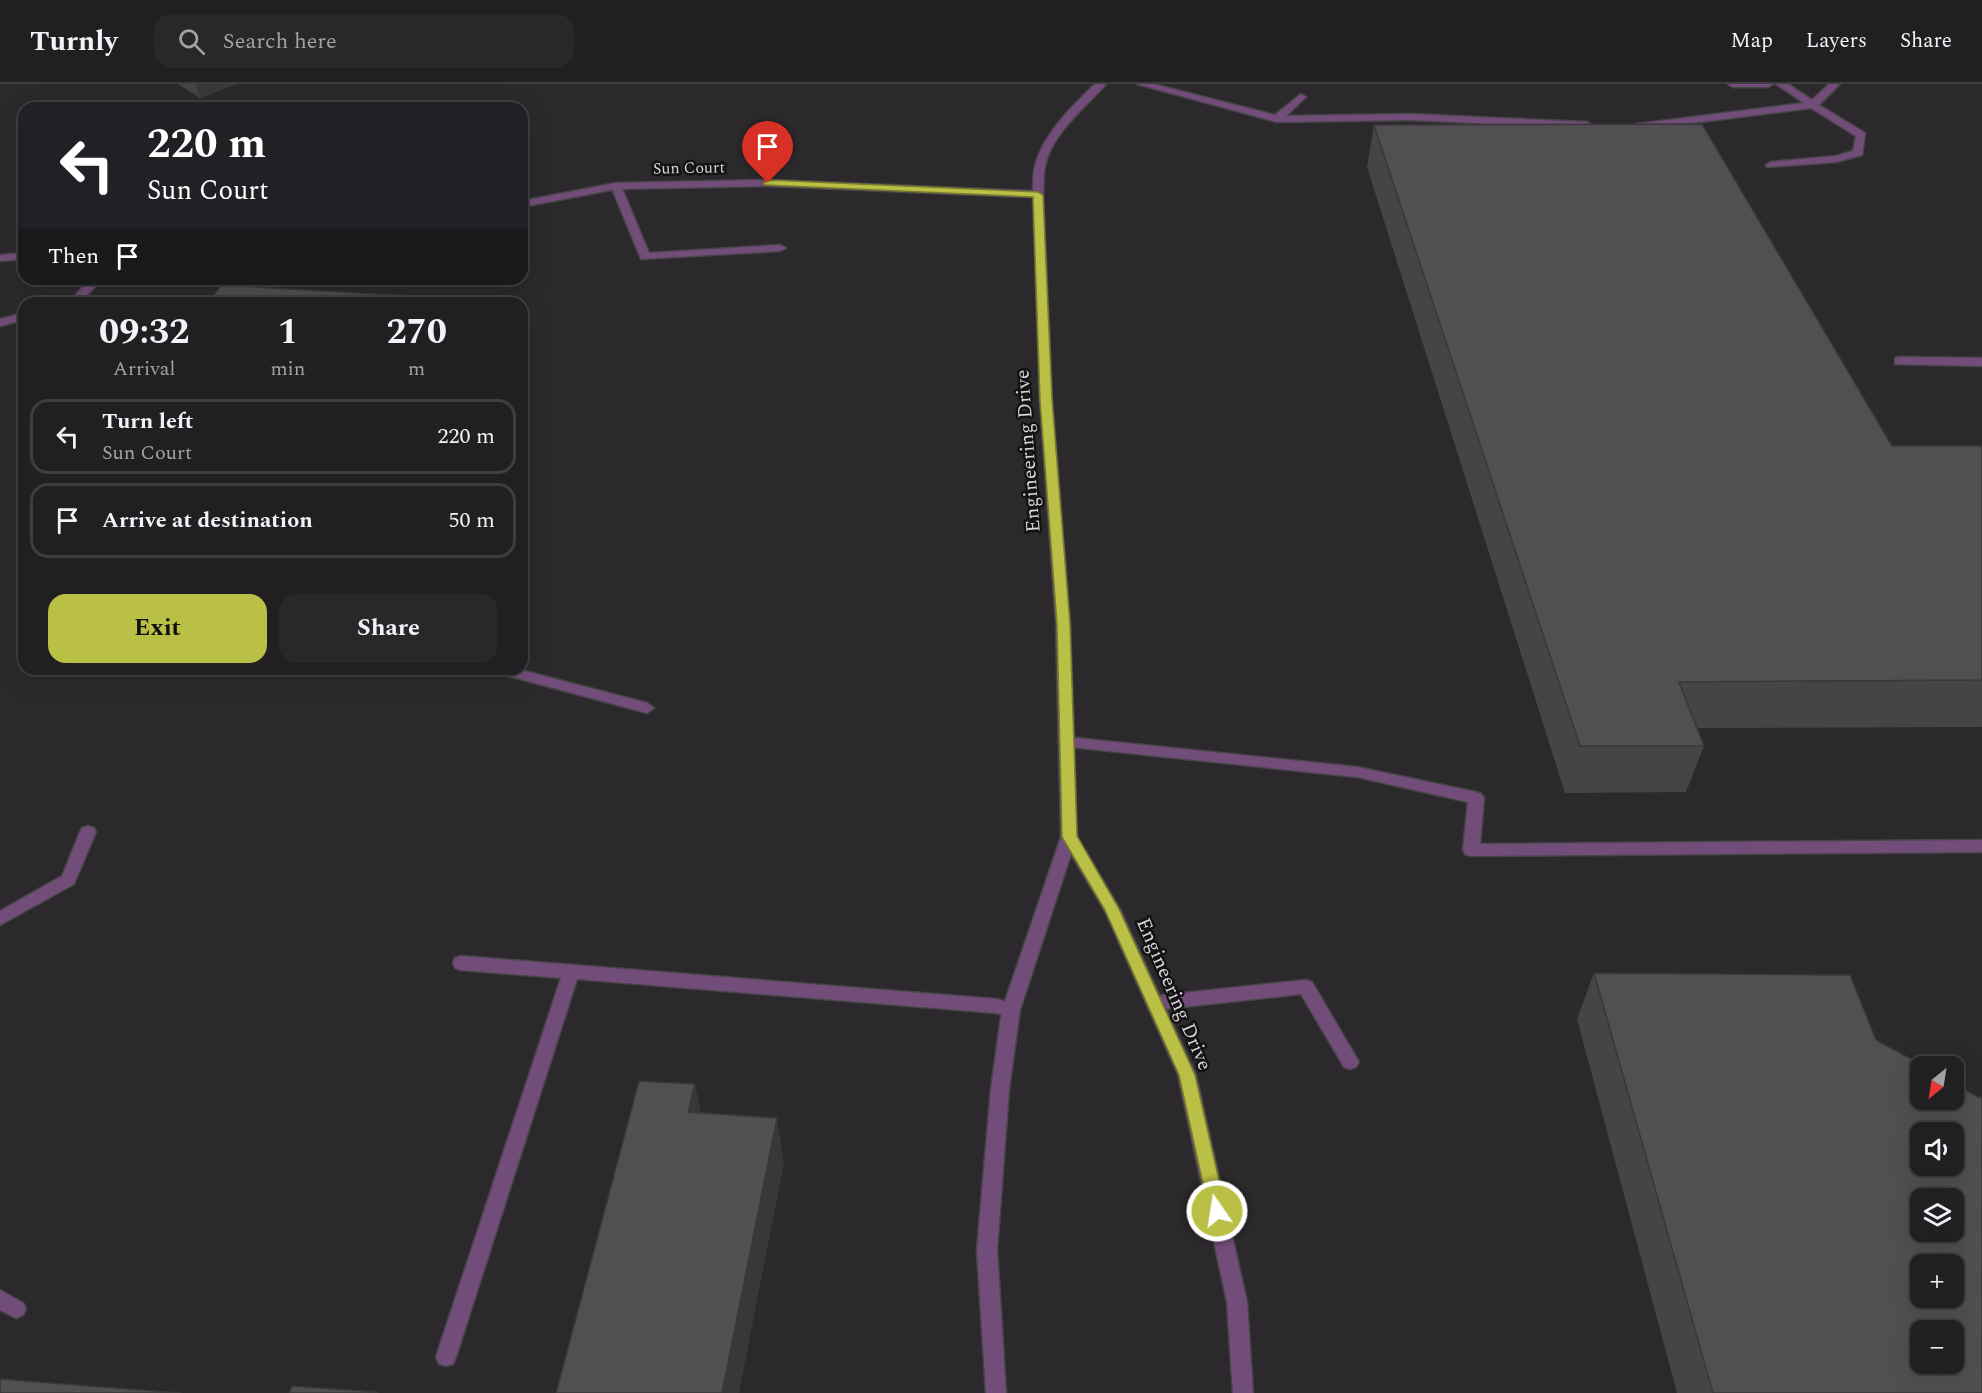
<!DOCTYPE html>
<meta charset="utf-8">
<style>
:root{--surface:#211f22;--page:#29272a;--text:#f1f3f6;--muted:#a2a2a5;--line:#3e3d40;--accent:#bac045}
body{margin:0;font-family:Spectral,serif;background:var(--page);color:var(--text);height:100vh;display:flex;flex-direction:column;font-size:22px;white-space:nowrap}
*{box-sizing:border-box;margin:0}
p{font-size:20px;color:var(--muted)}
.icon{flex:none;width:33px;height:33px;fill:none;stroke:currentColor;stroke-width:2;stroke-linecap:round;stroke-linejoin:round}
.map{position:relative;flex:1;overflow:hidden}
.details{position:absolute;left:18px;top:213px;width:510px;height:378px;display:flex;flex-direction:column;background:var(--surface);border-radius:18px;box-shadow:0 6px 24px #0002,0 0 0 2px var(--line)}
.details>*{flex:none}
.banner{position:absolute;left:18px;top:18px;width:510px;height:183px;border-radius:18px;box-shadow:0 6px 24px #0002,0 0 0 2px var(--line);background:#202124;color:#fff;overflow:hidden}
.needle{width:39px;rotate:210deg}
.buttons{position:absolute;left:1910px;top:972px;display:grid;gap:12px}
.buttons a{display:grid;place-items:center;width:54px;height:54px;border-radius:12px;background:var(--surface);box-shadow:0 6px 24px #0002,0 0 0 2px var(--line);font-size:30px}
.pin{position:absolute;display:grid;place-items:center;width:51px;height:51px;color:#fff;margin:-62px -26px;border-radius:50% 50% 50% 0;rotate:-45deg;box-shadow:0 0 6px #0007}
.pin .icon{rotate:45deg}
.me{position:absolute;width:66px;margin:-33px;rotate:347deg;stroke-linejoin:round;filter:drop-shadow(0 0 4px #0008)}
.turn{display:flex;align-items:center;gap:21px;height:126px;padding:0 30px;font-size:27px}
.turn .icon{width:78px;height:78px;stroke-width:2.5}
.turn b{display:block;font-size:42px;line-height:51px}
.then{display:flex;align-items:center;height:57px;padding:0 30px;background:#0003;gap:12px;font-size:22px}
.eta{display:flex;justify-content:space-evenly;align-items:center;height:102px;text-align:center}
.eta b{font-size:36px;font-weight:700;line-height:42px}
.action{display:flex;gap:12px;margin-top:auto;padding:12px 30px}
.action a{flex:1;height:69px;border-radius:18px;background:var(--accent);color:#111;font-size:24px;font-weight:700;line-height:69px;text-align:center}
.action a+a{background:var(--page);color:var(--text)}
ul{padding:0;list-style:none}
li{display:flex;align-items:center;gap:18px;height:75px;margin:0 12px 9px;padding:0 18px;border:3px solid var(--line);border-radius:18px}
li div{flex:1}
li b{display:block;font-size:22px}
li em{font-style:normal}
header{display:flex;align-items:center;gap:36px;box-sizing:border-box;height:84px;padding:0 30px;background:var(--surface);border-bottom:2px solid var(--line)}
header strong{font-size:28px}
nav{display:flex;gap:33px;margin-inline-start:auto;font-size:21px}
.search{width:420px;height:54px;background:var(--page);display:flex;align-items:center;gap:15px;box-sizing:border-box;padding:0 21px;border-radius:18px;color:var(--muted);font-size:22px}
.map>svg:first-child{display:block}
</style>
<header>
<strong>Turnly</strong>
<div class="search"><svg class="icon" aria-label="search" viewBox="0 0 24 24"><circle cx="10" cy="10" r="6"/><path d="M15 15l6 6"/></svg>Search here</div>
<nav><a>Map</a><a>Layers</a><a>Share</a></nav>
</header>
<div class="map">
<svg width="1982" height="1309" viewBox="0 0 1982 1309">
<rect width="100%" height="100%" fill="#2c292d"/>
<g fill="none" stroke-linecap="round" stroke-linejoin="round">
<defs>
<path id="lane" d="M1137,0h16l122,31 26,-21 5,3 -20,19 123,-2 178,8 5,3 -5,3 -178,-8 -132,2z
M1728,0h45l-5,3h-35z
M1776,0h12l24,16 17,-16h11l-21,21 46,28 -3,22 -26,7 -69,5 -1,-2 5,-3 65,-6 17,-5 3,-15 -45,-28 -174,22 -5,-3 5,-3 167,-21z
M616,99l5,3 28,67 131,-8 6,3 -6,3 -139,8 -30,-73z
M90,195h12l-22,24h-17l9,-4z
M24,229v7l-24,6v-7z
M1899,273l83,1v8l-87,-2v-6z
M500,585h17l130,34 7,5 -7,5 -146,-39z
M1066,653l291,30 119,25 5,2 3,4 -4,46 502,-4v12l-511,4 -6,-2 -2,-4 5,-48 -111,-25 -296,-31 -3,-4z
M88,742l6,2 2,4 -22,52 -74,41v-14l62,-35 18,-44 2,-4z
M461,872l535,43 21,6 3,5 -3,5 -6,2 -15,-4 -419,-34 -121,378 -3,7 -7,2 -7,-2 -3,-7 125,-379 -100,-8 -6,-2 -2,-5 2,-5z
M1306,896l6,2 44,75 3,5 -3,5 -6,2 -6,-2 -43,-73 -146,16 -6,-2 -3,-5 3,-5 6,-2z
M0,1206l23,13 3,6 -3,6 -7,3 -16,-8z"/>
<path id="street" d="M1095,0h11c-21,24 -54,49 -61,82 -2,9 -1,19 -2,28l9,206 18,224 7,213 43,72 76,166 51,227 6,91h-20l-6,-91 -49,-227 -73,-164 -34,-57 -51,156 -11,79 -12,161 9,143h-20l-9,-143 14,-161 11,-79 59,-173 -5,-213 -16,-224 -7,-203 -265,-11 -152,3 -94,18v-6l94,-18 152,-3 265,11c0,-10 0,-20 3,-29 9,-29 37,-57 59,-78z
M24,169v6l-24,2v-6z"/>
</defs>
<use href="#lane" stroke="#474448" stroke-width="3"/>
<use href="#street" stroke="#474448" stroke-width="3"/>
<use href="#lane" fill="#734d79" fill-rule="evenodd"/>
<use href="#street" fill="#734d79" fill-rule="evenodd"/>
</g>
<path fill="#474447" d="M178,0h59l-37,14z
M1374,41l518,321h90v281l-284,1 6,18 -18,46 -121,1 -198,-626z
M1594,889l282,67 102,57 4,296h-305l-100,-374z"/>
<path fill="#393739" d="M196,0h41l-37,14z
M695,1000l9,45 -16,-17z
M777,1034l7,45 -45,230h-17z"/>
<path fill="#524f52" stroke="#393739" stroke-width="1.5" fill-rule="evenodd" d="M1702,40l190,322h90v234l-303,2 25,64h-124l-206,-621z
M221,201l208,12 -3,6h-218z
M1594,889l256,2 26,65 48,26h-4v34h33v-17l25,14h4v296h-269zM1920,1048h33v34h-33zM1920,1114h33v34h-33zM1920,1180h33v34h-33zM1920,1246h33v34h-33z
M639,997l56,3 -7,28 89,6 -55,275h-166z
M0,1295l181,14h-181z
M292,1302l86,6v1h-89z"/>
<path fill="#bac045" stroke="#797d2d" stroke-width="1.5" d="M768,96l270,12 5,3 9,205 18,224 7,212 42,73 76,166 31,136 -3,6 -6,2 -6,-2 -2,-6 -30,-136 -74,-165 -43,-73 -5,-213 -17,-224 -7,-203 -268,-12 -2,-2z"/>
<g text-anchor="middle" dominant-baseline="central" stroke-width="5" stroke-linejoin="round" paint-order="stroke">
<g font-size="16" fill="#d6d4d6" stroke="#141314">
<text transform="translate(689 84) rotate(-1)">Sun Court</text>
</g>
<g font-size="20" fill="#d6d4d6" stroke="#141314">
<text transform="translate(1028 367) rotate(-94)">Engineering Drive</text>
<text transform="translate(1174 910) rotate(67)">Engineering Drive</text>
</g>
</g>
</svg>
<div class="buttons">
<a><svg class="needle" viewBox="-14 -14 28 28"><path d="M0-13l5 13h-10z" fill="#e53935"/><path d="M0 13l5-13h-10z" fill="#a2a2a5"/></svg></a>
<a><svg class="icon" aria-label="sound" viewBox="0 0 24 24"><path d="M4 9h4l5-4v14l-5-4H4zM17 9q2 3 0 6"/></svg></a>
<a><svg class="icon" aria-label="layers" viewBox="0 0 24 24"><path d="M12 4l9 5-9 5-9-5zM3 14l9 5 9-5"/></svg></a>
<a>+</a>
<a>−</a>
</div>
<div class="pin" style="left:768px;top:99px;background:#d93025"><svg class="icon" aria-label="arrive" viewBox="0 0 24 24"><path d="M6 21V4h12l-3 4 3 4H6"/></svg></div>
<svg class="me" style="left:1217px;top:1127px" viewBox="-20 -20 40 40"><circle r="17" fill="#bac045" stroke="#fff" stroke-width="3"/><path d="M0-11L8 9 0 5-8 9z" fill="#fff"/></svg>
<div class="banner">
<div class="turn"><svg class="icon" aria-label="left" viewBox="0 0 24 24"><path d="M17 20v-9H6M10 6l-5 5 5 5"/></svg><div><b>220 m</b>Sun Court</div></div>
<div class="then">Then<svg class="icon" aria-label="arrive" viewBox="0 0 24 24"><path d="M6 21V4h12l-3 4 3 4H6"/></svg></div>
</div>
<section class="details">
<div class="eta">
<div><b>09:32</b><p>Arrival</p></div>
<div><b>1</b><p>min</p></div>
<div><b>270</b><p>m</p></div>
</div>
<ul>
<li><svg class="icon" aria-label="left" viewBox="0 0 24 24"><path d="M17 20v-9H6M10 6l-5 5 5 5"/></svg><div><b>Turn left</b><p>Sun Court</p></div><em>220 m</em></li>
<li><svg class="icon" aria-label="arrive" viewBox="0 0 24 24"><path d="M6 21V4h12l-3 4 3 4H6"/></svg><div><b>Arrive at destination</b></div><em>50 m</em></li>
</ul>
<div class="action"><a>Exit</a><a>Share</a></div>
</section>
</div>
